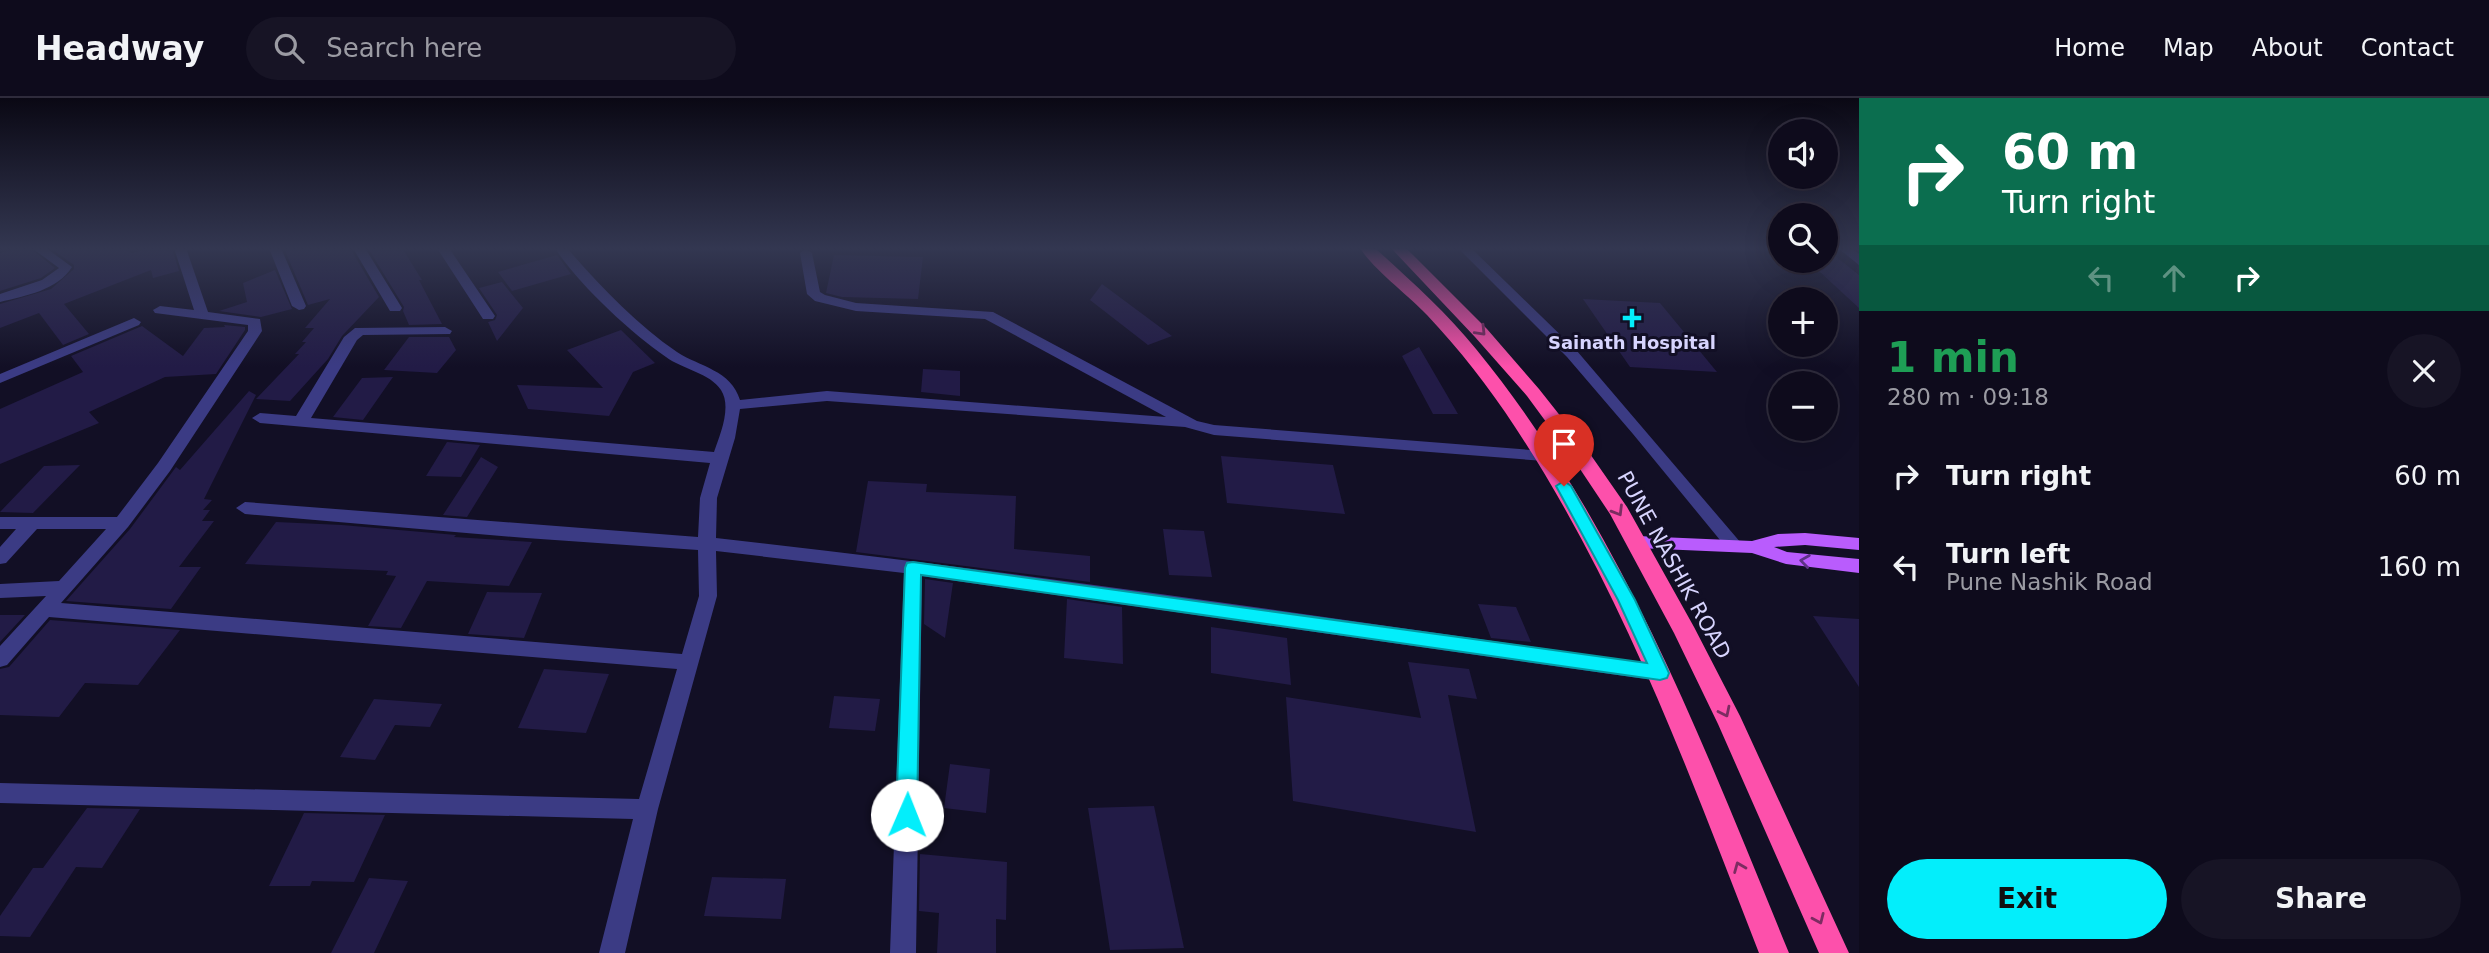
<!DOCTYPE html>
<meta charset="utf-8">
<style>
:root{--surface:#0e0b1c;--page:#171425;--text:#f1f3f6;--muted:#9b9ba3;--line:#2e2b3b;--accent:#03eefb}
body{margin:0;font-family:"DejaVu Sans",sans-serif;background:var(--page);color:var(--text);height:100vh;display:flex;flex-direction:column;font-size:26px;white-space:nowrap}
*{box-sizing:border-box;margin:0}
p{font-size:23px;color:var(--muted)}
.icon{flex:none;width:38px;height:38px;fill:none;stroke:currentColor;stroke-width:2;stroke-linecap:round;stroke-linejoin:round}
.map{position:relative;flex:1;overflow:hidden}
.side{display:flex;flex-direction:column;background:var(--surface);width:630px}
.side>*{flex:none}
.hud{background:#0b6e4f;color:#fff;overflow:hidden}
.buttons{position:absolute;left:1768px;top:21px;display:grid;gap:14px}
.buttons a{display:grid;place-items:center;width:70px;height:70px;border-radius:50%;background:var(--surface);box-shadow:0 7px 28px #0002,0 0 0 2px var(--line);font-size:35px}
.pin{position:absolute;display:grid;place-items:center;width:60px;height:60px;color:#fff;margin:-72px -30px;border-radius:50% 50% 50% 0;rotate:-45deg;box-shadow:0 0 7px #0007}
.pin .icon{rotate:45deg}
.me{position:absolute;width:77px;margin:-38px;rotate:1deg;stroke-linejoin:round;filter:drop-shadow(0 0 5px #0008)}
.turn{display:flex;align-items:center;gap:24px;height:147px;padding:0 28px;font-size:32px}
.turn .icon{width:91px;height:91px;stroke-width:2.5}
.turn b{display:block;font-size:49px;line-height:60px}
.lanes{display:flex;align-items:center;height:66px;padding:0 28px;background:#0003;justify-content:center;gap:35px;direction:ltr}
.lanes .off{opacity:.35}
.round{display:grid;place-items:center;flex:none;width:74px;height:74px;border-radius:37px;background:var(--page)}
.summary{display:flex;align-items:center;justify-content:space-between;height:119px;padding:0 28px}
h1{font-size:42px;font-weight:600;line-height:52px;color:#1e9e55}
.action{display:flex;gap:14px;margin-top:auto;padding:14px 28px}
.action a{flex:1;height:80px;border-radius:42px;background:var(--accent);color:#111;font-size:28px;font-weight:600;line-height:80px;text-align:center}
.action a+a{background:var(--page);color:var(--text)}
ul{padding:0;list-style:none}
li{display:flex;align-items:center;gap:21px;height:91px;padding:0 28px}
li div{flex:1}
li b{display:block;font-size:26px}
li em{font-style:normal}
header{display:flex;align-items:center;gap:42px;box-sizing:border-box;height:98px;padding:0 35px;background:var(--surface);border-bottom:2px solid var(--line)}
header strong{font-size:33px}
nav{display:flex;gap:38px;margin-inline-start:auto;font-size:24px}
.search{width:490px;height:63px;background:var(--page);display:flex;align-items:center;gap:18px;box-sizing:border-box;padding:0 24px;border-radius:38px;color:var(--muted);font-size:26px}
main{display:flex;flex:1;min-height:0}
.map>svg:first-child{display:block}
</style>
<header>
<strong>Headway</strong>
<div class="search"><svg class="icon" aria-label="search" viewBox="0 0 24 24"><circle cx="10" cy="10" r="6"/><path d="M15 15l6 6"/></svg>Search here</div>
<nav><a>Home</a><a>Map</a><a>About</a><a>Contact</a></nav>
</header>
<main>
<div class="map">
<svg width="1859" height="855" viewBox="0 0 1859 855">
<rect width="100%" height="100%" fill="#120f25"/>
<path fill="#221b46" d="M17,150h13l25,20 -14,10 -41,13v-38z
M50,150h79l2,5 12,-3 -1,-2h30l7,23 -26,7 -2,-8 -87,34 25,30 -26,11 -24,-32 -39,15v-24l51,-15 23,-20v-4z
M284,150h66l29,49 -37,39 -14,23 -38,42 -34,-2 43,-45h-4l11,-12h-4l12,-14h-9l25,-29 -22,6z
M368,150h34l20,32h-3l23,44 -33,1 -6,-14 1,-4z
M1825,150l34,27v33l-51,-47h17z
M557,157l14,19 -59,17 -14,-19z
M834,157l89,2 -5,42 -76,-2 -16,-4z
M275,172l17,39 -31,8 -42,-6 28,-9 -4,-19z
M502,184l21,26 -26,33 -9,-19 7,-2 2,-5 -18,-27z
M1102,186l70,52 -24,9 -58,-45z
M1583,201l77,4 57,69 -87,-5z
M224,227l21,2v3l-29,44 -51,3 -76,35 10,11 -99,41v-55l83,-37 -12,-16 71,-30 41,30 21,-28 21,-1z
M621,232l34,33 -22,9 -24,44 -81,-7 -11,-24 86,3 -36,-38z
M409,239h40l7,13 -19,23 -53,-3z
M1419,249l39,67h-25l-31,-58z
M923,271l37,2v25l-39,-4z
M393,279l-30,43 -30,-3 29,-39z
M249,293l7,4 -52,104 8,1 -9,10h7l-8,11h12l-35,46h22l-30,42 -105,-8 64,-72 46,-62 4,3z
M447,344l33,3 -19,32 -35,-1z
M1221,358l112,9 12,49 -118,-11z
M481,359l17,10 -31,50 -24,-2z
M80,367l-47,48 -33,-1 44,-46z
M868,383l59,3 -1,8 90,4 -2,53 76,7v26l-234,-30z
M276,424l66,3 114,10 -2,2 78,5 -23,44 -82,-5 -26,47 -33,-2 28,-50 -10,-1 2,-4 -143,-7z
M1163,431l41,2 8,46 -43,-2z
M925,481l28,4 -8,55 -21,-14z
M487,494l55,1 -18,45 -56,-4z
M1067,501l55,8 1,57 -59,-6z
M1478,506l38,3 15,35 -40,-4z
M0,517h25l-25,27z
M1813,518l46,3v68z
M50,522l130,10 -42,55 -53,-2 -26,34 -59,-2v-46l9,-2z
M1211,529l76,11 4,47 -80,-12z
M1408,564l61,7 8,30 -29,-4 28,137 -183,-31 -7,-104 135,21z
M544,571l65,5 -23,59 -68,-5z
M834,598l46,3 -5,32 -46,-3z
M374,601l68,5 -12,23 -35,-2 -20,35 -35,-3z
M950,666l40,5 -4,44 -42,-5z
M1154,708l30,142 -74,2 -22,-142z
M87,710l53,1 -38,59 -26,-1 -46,70 -30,-1v-20l33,-48h10z
M304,715l81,2 -31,67 -42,-1 -2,5h-41z
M920,756l87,8 -1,58 -10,-1v34h-59l2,-40 -20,-2z
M712,779l74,2 -5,40 -77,-3z
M369,780l39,3 -34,72h-43z"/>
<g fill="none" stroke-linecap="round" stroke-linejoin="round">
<path fill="#3b3b84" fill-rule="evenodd" d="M32,150h14l26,19c-14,23 -47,29 -72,35v-8l42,-14 17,-12z
M174,150h12l22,64 52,7 2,12 -92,140 -42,56 -67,76 621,51 17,-58 -1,-46 -172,-12 -281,-24 -9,-6 9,-6 453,35 2,-39 10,-35 -450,-40 -8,-5 8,-5 36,3 48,-79 11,-9 90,-1 7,4 -2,3 -87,1 -6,5 -46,78 403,34c6,-17 18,-45 7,-62 -11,-17 -39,-21 -55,-33 -36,-25 -88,-73 -111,-109h12c33,38 69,76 110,104 23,15 54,18 63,48l87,-9 339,26 -181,-98 -129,-8 -41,-10 -8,-7 -7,-41 6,-4 6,4 8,39 5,3 31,8 137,9 204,109 17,4 330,26 8,5 -8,5 -330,-26 -29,-8 -358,-26 -87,8 -5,29 -18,60 -1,40c315,35 630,82 944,127l7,2 3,6 -3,6 -7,2 -738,-105 -6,377h-26l14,-380 -188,-22 1,45 -59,213 -33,144h-26l34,-134 -633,-16v-20l639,16 38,-130 -628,-52 -42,48 -7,2v-21l46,-50 -46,2v-14l59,-3 47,-52h-69l-31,34 -6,1v-17l16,-18h-16v-12h117l41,-54 90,-132v-6l-93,-12 -2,-3 7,-4 34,4z
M269,150h12l25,58 -2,3 -5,1 -7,-4z
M353,150h12l37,60 -2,3h-10z
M437,150h12l46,68 -2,3h-10z
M1458,150h13l106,103 164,192 3,4 -3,4h-12l-96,-117 -66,-77z
M1838,150h13l8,6v11z
M134,220l7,4 -2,3 -139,58v-9z"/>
<path fill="#b95cfd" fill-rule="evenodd" d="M1805,435l54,5v12l-54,-5 -31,2 13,5 72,7v14l-73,-9 -34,-11 -115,-5 -6,-2 -3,-4 3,-4 6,-2 115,5 26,-7z"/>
<path fill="#fd50ab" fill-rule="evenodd" d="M1360,150h15c35,32 71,64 101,101 145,177 227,395 313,604h-30c-70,-180 -137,-364 -244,-526 -26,-40 -56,-78 -88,-112 -19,-20 -54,-46 -67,-67z
M1391,150h15l81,81 52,60 49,62 39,56 67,120 46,89 109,237h-30l-101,-229 -44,-91 -64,-119 -36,-54 -47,-64 -52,-59z"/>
</g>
<defs><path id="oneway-chevron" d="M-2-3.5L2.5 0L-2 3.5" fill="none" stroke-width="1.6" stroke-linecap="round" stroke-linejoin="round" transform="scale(1.75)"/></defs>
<g stroke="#7c2c61">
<use href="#oneway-chevron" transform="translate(1481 233) rotate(46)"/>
<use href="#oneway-chevron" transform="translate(1618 413) rotate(59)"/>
<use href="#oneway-chevron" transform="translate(1725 614) rotate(64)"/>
<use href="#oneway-chevron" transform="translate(1739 769) rotate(-112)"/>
<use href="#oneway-chevron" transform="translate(1819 821) rotate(66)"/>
</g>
<use stroke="#5d3286" href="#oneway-chevron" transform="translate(1805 463) rotate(-172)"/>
<linearGradient id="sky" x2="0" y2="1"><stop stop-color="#0a0814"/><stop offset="0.56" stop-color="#333751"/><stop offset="1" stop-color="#333751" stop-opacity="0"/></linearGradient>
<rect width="1859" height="269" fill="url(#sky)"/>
<path fill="#03eefb" stroke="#029ba3" stroke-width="2" d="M1564,383l7,5 64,114 34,73 -2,5 -7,2 -739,-105 -4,240 -3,7 -7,3 -8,-3 -3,-7 9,-247 2,-5 6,-1 734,101 -29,-63 -62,-114z"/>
<path fill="#03eefb" stroke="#120f25" stroke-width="2.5" d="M1628.5 209.5h7v7h7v7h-7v7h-7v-7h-7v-7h7z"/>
<g text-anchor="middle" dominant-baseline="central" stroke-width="6" stroke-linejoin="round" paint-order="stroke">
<g font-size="18" font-weight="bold" fill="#d7d4fe" stroke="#120f25">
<text x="1632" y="244">Sainath Hospital</text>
</g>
<g font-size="21" fill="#d7d4fe" stroke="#120f25">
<text transform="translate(1674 467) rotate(61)">PUNE NASHIK ROAD</text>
</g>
</g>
</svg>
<div class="buttons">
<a><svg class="icon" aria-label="sound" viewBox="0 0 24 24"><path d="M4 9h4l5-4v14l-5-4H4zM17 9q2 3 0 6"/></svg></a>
<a><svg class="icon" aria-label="search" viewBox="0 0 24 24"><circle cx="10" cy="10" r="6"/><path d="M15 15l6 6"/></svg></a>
<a>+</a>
<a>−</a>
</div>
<div class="pin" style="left:1564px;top:388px;background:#d93025"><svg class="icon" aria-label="arrive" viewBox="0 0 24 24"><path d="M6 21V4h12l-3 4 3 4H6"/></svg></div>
<svg class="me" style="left:907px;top:717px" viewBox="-20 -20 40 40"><circle r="19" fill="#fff"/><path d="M0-13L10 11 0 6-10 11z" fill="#03eefb"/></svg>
</div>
<section class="side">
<div class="hud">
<div class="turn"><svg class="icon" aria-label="right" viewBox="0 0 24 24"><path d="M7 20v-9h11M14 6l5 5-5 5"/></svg><div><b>60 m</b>Turn right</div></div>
<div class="lanes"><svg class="icon off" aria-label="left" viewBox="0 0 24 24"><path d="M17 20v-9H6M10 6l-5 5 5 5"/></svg><svg class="icon off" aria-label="ahead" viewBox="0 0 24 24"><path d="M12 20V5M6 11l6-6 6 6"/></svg><svg class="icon" aria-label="right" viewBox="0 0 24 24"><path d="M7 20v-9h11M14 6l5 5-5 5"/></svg></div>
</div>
<div class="summary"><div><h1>1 min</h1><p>280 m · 09:18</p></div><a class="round"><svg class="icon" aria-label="close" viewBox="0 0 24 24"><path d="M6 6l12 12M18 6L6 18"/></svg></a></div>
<ul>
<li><svg class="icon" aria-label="right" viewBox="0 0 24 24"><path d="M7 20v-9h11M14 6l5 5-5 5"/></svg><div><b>Turn right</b></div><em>60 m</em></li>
<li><svg class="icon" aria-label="left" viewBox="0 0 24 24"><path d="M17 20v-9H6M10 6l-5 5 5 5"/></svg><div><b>Turn left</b><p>Pune Nashik Road</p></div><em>160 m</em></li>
</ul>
<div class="action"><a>Exit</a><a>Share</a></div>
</section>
</main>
